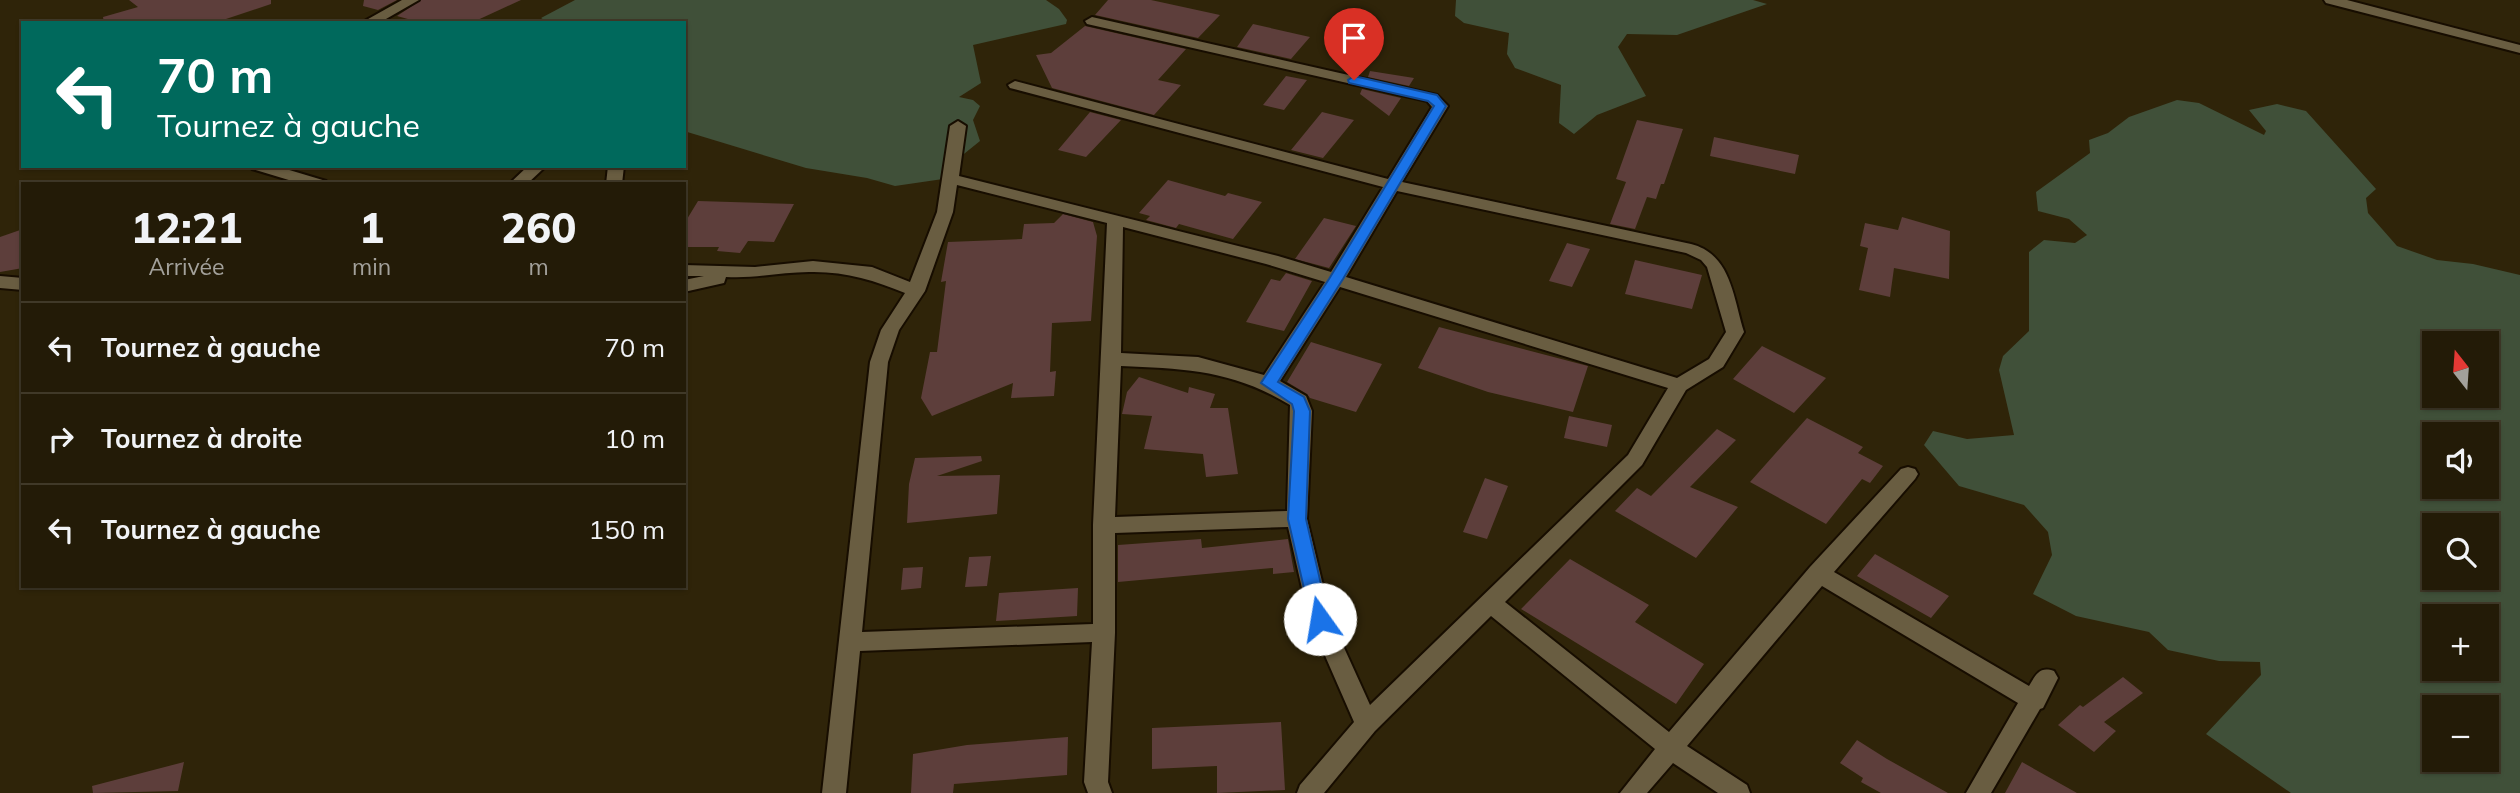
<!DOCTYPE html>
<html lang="fr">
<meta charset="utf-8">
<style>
:root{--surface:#231b07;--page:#2f2815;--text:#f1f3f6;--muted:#a3a19b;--line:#403928}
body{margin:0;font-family:Mulish,sans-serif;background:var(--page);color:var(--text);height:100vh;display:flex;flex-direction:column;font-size:26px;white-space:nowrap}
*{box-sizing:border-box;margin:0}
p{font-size:23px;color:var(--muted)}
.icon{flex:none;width:38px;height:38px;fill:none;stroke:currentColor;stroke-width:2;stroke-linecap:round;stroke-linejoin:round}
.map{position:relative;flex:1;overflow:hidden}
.panel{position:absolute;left:21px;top:182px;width:665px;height:406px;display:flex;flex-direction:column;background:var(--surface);border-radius:0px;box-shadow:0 2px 5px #0004,0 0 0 2px var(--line)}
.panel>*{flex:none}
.top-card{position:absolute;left:21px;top:21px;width:665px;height:147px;border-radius:0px;box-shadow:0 2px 5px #0004,0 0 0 2px var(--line);background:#00695c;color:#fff;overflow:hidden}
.needle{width:46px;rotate:343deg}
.buttons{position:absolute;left:2422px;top:331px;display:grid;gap:14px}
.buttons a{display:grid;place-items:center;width:77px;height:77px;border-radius:0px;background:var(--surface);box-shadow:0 2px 5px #0004,0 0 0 2px var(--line);font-size:35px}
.pin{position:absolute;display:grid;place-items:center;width:60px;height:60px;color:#fff;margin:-72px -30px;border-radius:50% 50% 50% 0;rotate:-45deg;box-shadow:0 0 7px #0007}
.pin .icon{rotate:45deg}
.me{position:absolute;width:77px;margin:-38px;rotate:347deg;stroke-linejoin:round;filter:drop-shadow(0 0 5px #0008)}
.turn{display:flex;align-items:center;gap:24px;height:147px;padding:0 21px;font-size:32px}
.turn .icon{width:91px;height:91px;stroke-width:2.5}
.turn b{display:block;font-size:49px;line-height:60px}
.eta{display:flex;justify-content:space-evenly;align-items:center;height:119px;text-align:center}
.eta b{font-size:42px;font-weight:800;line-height:49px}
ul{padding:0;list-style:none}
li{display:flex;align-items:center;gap:21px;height:91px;padding:0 21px;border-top:2px solid var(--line)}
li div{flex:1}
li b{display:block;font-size:26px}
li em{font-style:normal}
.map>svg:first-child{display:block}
</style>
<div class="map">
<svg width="2520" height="793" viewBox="0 0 2520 793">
<rect width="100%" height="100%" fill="#2f2409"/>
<path fill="#405039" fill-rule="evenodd" d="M575,0h471l13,9 8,11 -1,4 -93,21 8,38 -22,14 14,3 7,6 -7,14 7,21 -31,25 -6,13 -48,7 -28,-8 -61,-10 -122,-37v-108h-135l-8,-5z
M1456,0h297l14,4 -90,31 -50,-1 -9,13 28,49 -49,19 -23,19 -15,-11 2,-38 -46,-17 -8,-14 2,-21 -45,-10 -9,-7z
M2177,100l22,3 65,32 2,-4 -17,-21 28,-6 29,7 70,78 -10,9 2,15 29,33 40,14 36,4 47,11v518h-229l-85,-59 55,-59 -1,-13 -41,-1 -51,-11 -19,-18 -73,-16 -43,-22 19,-39 -4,-23 -24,-27 -65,-19 -35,-41 9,-14 34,8 47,-4 -15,-65 4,-14 26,-25v-79l15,-12 31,3 12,-8 -18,-16 -31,-8 -2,-19 54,-39 -1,-13 19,-7 21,-16zM2434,343h53v53h-53zM2434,434h53v52h-53zM2434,525h53v53h-53zM2434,616h53v52h-53zM2434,707h53v53h-53z"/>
<path fill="#5d3e3b" d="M129,0h142v4l-57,19h-110l-1,-6 35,-10z
M364,0h33l-19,10 -15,-4z
M421,0h100l-50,23h-49l-25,-7z
M1108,0h43l69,15 -22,23 -103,-23z
M1253,24l57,13 -19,22 -54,-12z
M1085,26l101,23 -28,31 23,5 -27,30 -102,-27 -16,-33 15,-2z
M1370,71l44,7 -5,8 -41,-9z
M1286,76l21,4 -23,30 -21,-5z
M1362,89l39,9 -12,18 -29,-22z
M1090,112l31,8 -35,37 -28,-7z
M1322,112l32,8 -31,38 -32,-8z
M1637,120l46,9 -19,55h-3l-5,15 -9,-2 -12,32 -25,-5 16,-42 -10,-3z
M1714,137l85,18 -4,19 -85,-18z
M1168,180l57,16 3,-3 34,9 -29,37 -54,-15 -3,4 -30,-8 4,-4 -11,-3z
M698,201l96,3 -20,38 -26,-1 -8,12 -23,-2 2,-4h-35v-23z
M1063,214l30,8 4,14 -6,85 -39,2 -2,49 6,-1 -2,25 -43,2 2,-15 -81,33 -11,-18 9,-46h7l9,-71 -5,1 7,-40 74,-3 2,-15 30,-1z
M1902,217l48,14 -1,48 -55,-11 -4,29 -31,-7 9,-42 -8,-2 5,-23 33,7z
M1324,218l32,8 -27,42 -34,-9z
M23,229v39l-23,4v-35z
M1567,243l23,6 -18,38 -23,-6z
M1635,260l67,15 -10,34 -67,-15z
M1286,273l26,8 -28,50 -38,-9 25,-43 9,2z
M1439,327l149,39 -15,46 -85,-20 -70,-24z
M1311,342l71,22 -26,48 -46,-14 -3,-4 -20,-12z
M1762,346l64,32 -32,35 -61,-34z
M1139,377l49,16 1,-6 26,7 -5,14h18l10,66 -32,3 -3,-23 -59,-5 8,-33 -30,-2 5,-22z
M1569,416l43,9 -5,22 -43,-9z
M1807,418l56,29 -5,6 25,13 -13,17 -8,-4 -36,45 -76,-42z
M1717,429l19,11 -46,47 48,20 -42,51 -81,-47 22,-23 14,8z
M981,456l1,5 -45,15 63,-1 -3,39 -90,9 2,-39 6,-26z
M1485,478l23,8 -21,53 -24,-7z
M1201,539l1,9 86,-9 6,33 -21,2v-6l-155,14v-37z
M1875,554l74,42 -18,22 -74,-42z
M991,556l-4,30 -22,1 4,-30z
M1570,559l79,46 -14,17 69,42 -28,40 -155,-95z
M923,567l-2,21 -20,2 2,-22z
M1078,588l-1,28 -81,5 3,-28z
M2123,677l20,16 -39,29 12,9 -22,21 -36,-27 22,-20 3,2z
M1281,722l4,68 -68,3v-27l-65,3v-41z
M1068,737l-1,38 -113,9 -1,9h-42l2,-39 54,-9z
M1857,740l30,19 61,34h-67l-20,-11 2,-4 -23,-15z
M184,762l-6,29 -85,2 -1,-7z
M2022,762l55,31h-72z"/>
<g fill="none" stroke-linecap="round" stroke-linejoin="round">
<defs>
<path id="minor" d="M402,0h17l-40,23h-18z
M2324,0h23l173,45v8l-194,-50z
M1092,17l345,78 11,11 -46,76 289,62c40,10 42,53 53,88l-21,35 -37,23 -44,75 -137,137 164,130 141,-165 91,-98 7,-2 7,2 3,5 -3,5 -81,93 195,114c7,-12 11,-20 25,-15l4,7 -15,30 -3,1 -49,84h-25l52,-90 -196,-117 -135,160 60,39 3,8h-32l-45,-30 -26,30h-27l35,-44 -164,-133 -116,115 -51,62h-27l3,-8 54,-63 -45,-103 -21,-92 -173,6v100l-7,149 4,11h-24l-4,-11 8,-140 -232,9 -14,142h-24l48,-431 11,-32 24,-37c-29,-12 -58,-21 -91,-21 -29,-1 -57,7 -88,5l-2,6 -40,9v-12l20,-4h-20v-11l71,2 58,-6 59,6 38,15 27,-70 13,-86 8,-5 8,5 -7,50 319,80 53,16 52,-85 -373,-99 -2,-3 7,-4 373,98 44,-72 -5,-6 -340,-77 -2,-3zM957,185l150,38 -14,302v99l-231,8 26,-270 11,-32 26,-39 28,-79zM1397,191l289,62 15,7 6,7 19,65 -17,27 -32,19 -331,-101zM1123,227l143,37 59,18 -61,93 -66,-18 -77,-4zM1340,287l328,101 -40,67 -258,250 -39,-86 -24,-100 5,-108 -6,-15 -26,-15zM1121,366c66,3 111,4 169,39l-3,106 -172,6z
M250,166h26l50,15 2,3h-26l-50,-15z
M528,166l16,2 -17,16h-18z
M608,166h16l-2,18h-16z
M0,276l23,2v12l-23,-2z"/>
</defs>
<use href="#minor" stroke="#170d00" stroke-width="4"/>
<use href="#minor" fill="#695d41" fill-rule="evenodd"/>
</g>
<path fill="#1a73e8" stroke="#114b97" stroke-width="2" d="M1354,76l83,19 9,11 -103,173 -65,103 26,15 6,14 -4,108 23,100 -2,5 -7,2 -6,-2 -3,-5 -23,-100 6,-108 -2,-7 -31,-21 68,-104 105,-173 -6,-5 -79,-18 -1,-3z"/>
</svg>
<div class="buttons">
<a><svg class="needle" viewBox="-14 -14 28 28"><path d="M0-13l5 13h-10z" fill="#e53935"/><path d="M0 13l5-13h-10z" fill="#a3a19b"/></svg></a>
<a><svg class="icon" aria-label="sound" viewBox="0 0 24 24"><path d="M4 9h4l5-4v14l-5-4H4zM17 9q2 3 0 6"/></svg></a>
<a><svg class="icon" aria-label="search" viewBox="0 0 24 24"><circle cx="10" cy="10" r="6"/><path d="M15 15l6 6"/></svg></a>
<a>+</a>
<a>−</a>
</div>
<div class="pin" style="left:1354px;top:80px;background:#d93025"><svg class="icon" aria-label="arrive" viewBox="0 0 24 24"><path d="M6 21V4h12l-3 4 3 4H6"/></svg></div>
<svg class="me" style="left:1320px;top:619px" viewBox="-20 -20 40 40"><circle r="19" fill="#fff"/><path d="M0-13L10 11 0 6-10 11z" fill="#1a73e8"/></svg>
<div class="top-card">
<div class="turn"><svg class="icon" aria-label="left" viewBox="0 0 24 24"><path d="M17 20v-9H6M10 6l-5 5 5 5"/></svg><div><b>70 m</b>Tournez à gauche</div></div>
</div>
<section class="panel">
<div class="eta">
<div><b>12:21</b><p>Arrivée</p></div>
<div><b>1</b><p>min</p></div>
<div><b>260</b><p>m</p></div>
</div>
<ul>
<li><svg class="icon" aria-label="left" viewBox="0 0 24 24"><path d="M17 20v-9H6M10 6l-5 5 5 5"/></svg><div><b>Tournez à gauche</b></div><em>70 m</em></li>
<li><svg class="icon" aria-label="right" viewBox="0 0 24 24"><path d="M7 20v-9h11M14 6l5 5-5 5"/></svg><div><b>Tournez à droite</b></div><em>10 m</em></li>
<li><svg class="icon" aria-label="left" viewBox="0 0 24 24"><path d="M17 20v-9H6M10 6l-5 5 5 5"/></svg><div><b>Tournez à gauche</b></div><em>150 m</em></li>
</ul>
</section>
</div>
